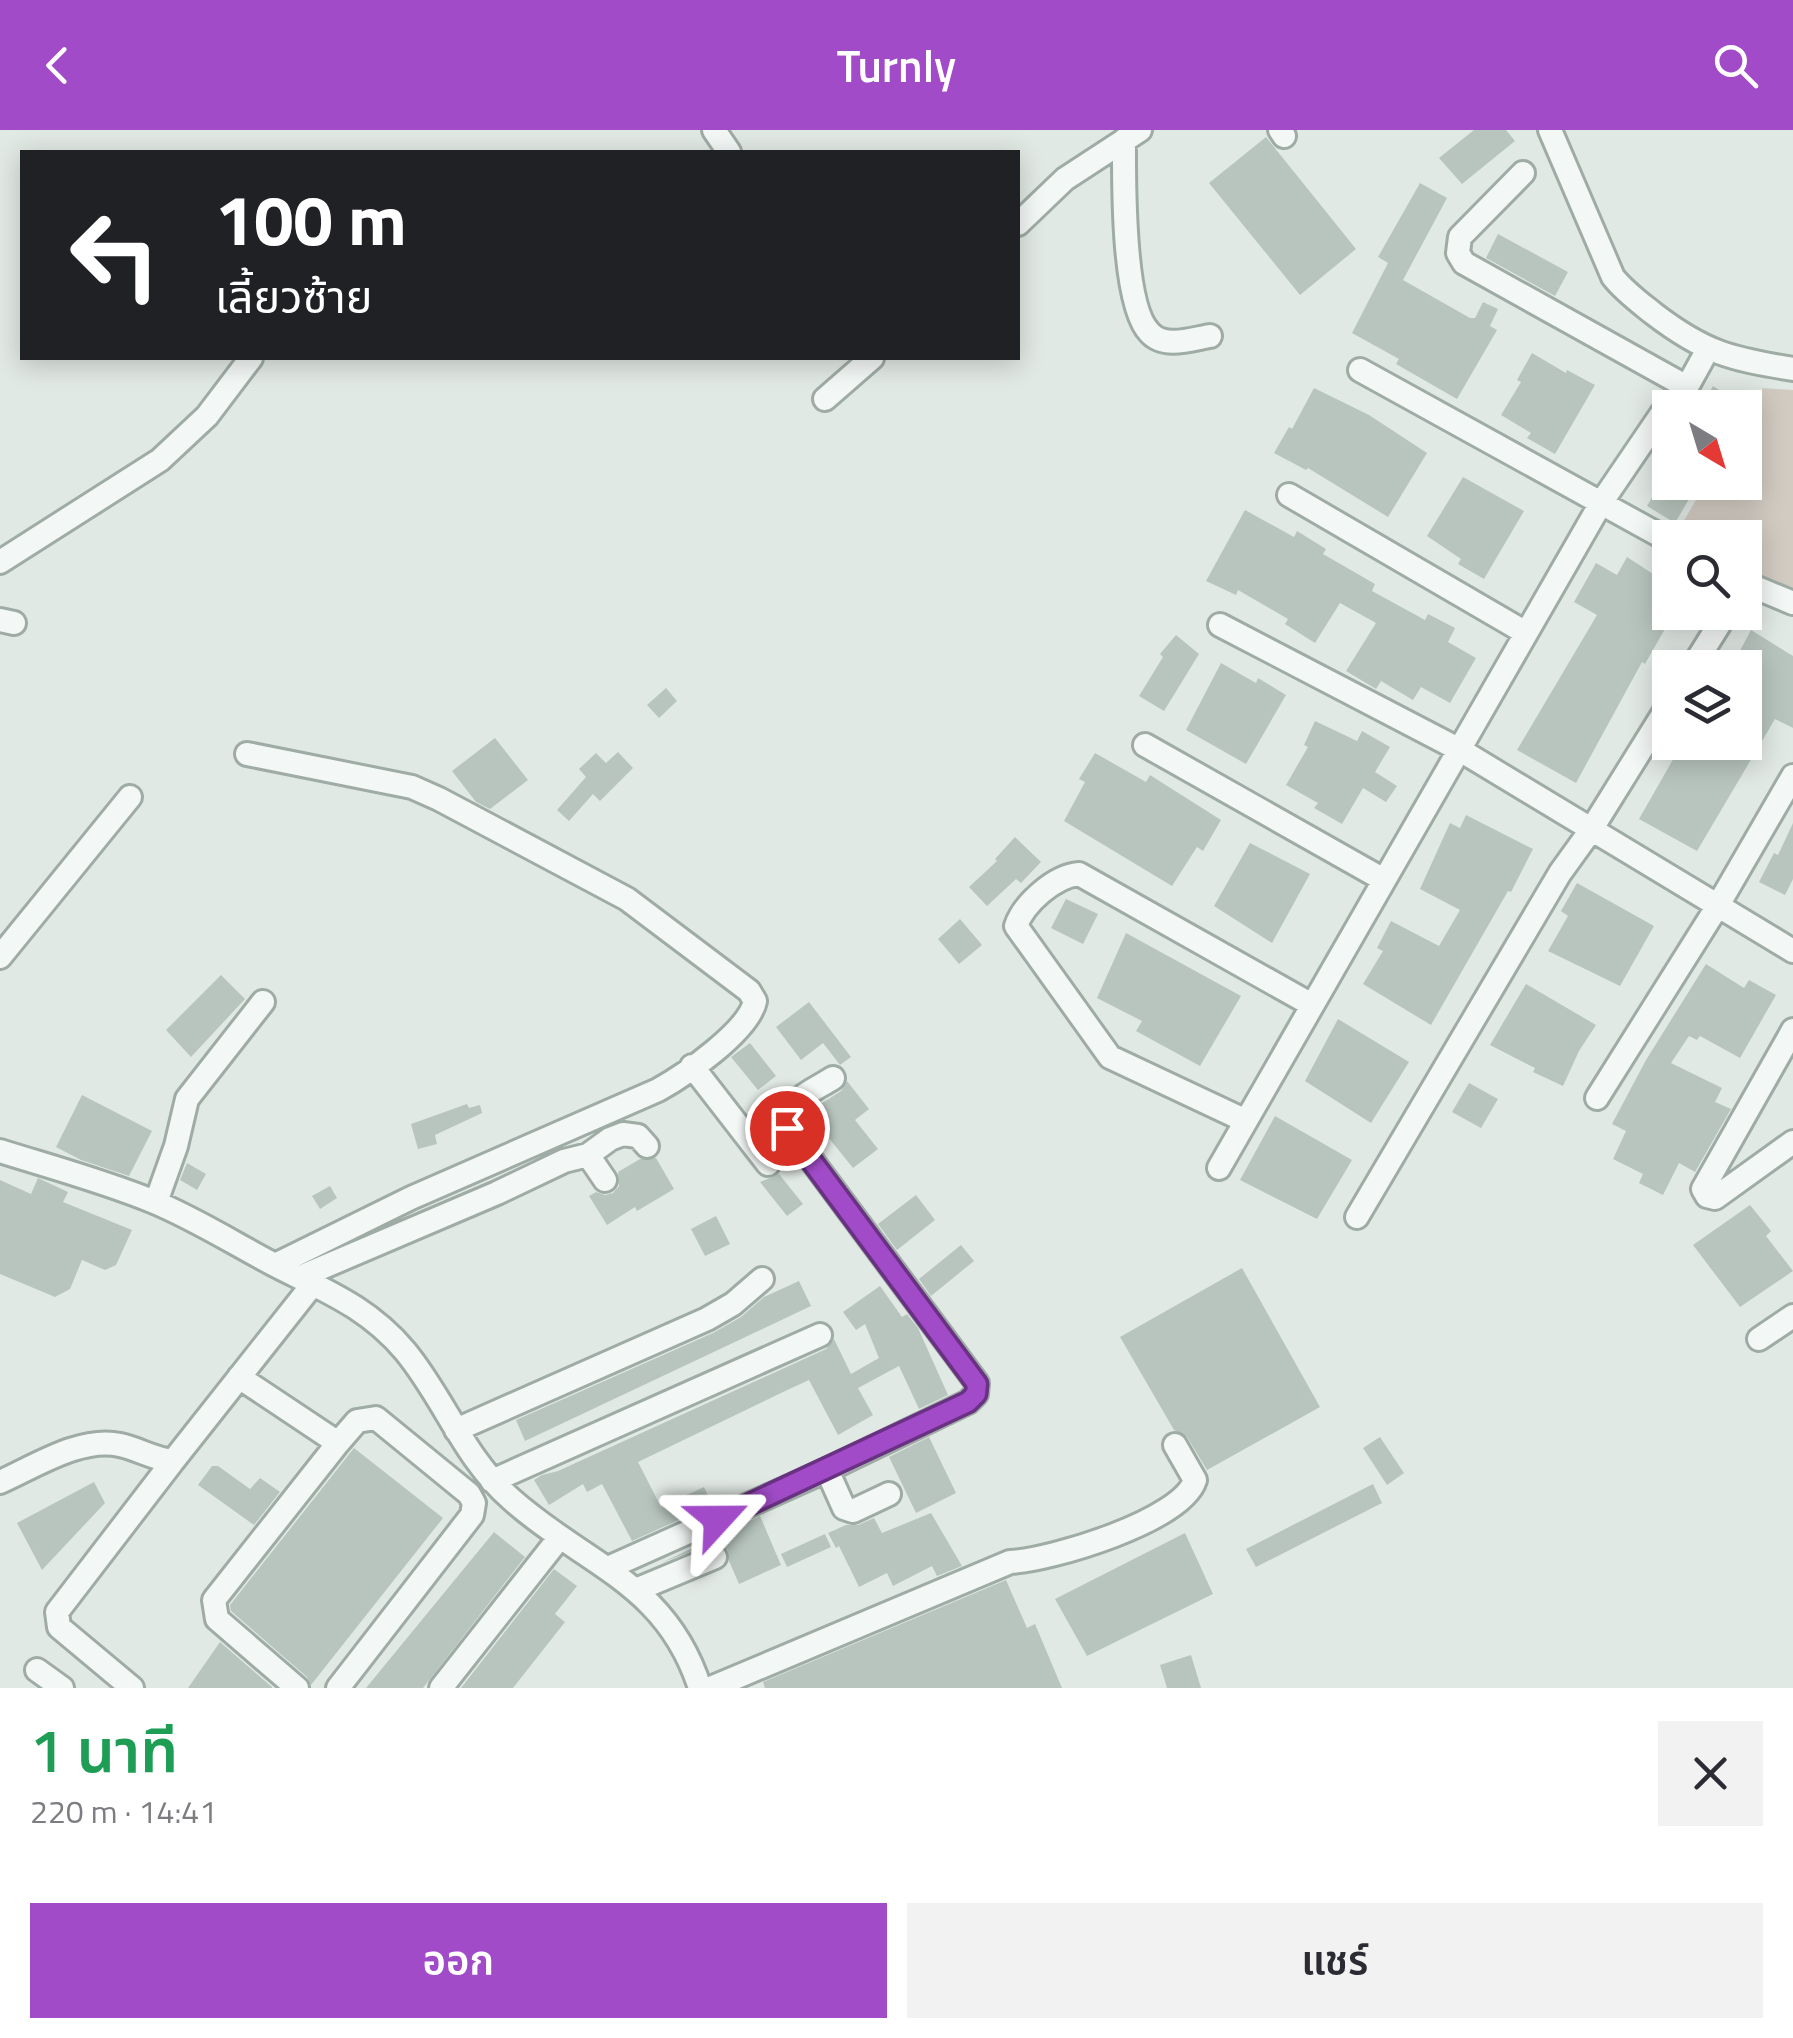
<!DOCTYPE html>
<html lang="th">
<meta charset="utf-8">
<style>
:root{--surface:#fff;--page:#f2f2f3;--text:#2b2b33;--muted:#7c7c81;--accent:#a14bc8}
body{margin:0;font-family:"Titillium Web","Noto Sans Thai",sans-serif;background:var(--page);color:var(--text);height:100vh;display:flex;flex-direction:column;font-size:38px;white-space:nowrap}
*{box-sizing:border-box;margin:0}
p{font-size:32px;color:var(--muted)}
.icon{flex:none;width:55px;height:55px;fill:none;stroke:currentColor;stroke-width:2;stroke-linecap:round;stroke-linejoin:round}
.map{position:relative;height:1558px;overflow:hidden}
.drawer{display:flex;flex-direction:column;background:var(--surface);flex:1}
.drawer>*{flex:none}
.guide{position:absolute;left:20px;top:20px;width:1000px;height:210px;border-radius:0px;box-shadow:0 5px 25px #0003;background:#202124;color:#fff;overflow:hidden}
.needle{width:65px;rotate:142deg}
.fabs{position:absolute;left:1652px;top:260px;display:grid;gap:20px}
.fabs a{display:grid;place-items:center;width:110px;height:110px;border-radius:0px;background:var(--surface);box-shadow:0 5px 25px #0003;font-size:50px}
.pin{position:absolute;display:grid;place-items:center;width:85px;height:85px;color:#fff;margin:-42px;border:5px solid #fff;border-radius:50%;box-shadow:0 2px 10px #0007}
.me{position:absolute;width:110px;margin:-55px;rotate:66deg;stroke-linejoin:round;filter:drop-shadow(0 0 8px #0008)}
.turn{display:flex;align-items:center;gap:35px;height:210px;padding:0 30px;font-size:45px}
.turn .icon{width:130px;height:130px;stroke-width:2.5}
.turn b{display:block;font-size:70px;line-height:85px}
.round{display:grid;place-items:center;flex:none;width:105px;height:105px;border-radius:0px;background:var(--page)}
.overview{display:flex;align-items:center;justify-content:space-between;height:170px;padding:0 30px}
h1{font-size:60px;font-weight:600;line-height:75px;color:#1e9e55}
.cta{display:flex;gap:20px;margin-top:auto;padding:20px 30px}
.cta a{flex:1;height:115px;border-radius:0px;background:var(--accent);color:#fff;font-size:40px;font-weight:600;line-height:115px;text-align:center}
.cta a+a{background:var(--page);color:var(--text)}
header{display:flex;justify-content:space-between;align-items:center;height:130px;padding:0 30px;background:var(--accent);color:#fff;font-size:45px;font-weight:600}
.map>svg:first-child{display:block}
</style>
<header><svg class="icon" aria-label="back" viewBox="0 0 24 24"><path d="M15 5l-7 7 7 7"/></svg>Turnly<svg class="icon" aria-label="search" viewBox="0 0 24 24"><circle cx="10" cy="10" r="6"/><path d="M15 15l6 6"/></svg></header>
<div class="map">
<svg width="1793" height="1558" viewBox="0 0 1793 1558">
<rect width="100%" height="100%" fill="#e1e9e4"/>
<path fill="#d2cbc2" d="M1763,258l30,2v205l-48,-25v-32l-62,-1 -7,-3 30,-51 39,-1v-65z"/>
<path fill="#b8c5be" d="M1474,0h32l9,11 -53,43 -23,-26z
M1266,7l90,112 -56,46 -91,-112z
M1420,53l27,15 -44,82 67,38h5l8,-16 15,7 -8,17 7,4 -40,69 -61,-35 3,-5 -47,-26 36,-70 -10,-6z
M1498,104l70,38 -13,24 -69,-38z
M1532,223l34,20 1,-3 28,15 -40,69 -28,-16 4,-5 -30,-18 20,-33 -4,-2z
M1713,256l34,22h-47z
M1314,258l55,27 58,38 -39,64 -80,-49 -2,2 -32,-17 15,-26 3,2z
M1463,347l61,34 -40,68 -26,-15 3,-5 -34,-23z
M1661,352h38l-24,41 -28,-17z
M1245,380l49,27 3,-6 29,18 -3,5 52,30 -3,7 53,29 3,-6 27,14 -7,14 28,16 -26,45 -29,-16 -8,13 -32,-19 -5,8 -30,-18 30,-48 -36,-20 -25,40 -30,-19 3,-5 -50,-29 -2,5 -30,-14z
M1627,427l43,28v35l-25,44 -3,-2 -66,121 -59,-33 80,-135 -23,-13 22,-39 21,12z
M1751,500l42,26v72l-18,-9 -78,132 -58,-32 44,-77h62v-77l-10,-5z
M1176,505l23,19 -35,57 -25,-15 24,-39 -3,-3z
M1221,533l35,20 2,-5 28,17 -40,69 -60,-34z
M666,558l11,13 -18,17 -12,-13z
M1315,591l42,20 5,-10 28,16 -15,25 22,14 -11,16 -23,-14 -21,36 -28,-16 4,-5 -32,-18 22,-38 -4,-2z
M495,608l33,42 -38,29 -14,-7 -24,-31z
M618,622l15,16 -33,33 -7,-7 -24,27 -12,-11 29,-33 -7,-8 17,-16 10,10z
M1095,623l51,29 4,-7 71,45 -18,31 -6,-4 -25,39 -108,-65 21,-39 -6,-3z
M1466,685l67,34 -22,43 -3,-1 -77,134 -68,-41 20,-33 -6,-3 14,-27 48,25 21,-36 -40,-21 30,-66 10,5z
M1793,693v56l-8,16 -26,-13 15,-29 4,2z
M1015,707l26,25 -20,21 -5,-4 -29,27 -18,-19 28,-26 -2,-2z
M1250,713l60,31 -38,69 -58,-37z
M1577,753l77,43 -34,60 -72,-35 20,-35 -7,-5z
M1066,769l32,15 -15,30 -32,-16z
M960,789l22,26 -23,19 -21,-25z
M1126,803l115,63 -41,70 -64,-35 6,-10 -45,-23z
M1706,834l38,24 5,-8 27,15 -36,63 -40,-22 -3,4 -8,-4 -18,27 51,25 -7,14 16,7 -36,63 -16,-9 -16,32 -24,-12 4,-9 -30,-15 13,-28 -14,-7 34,-64z
M221,845l24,24 -54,58 -25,-27z
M1526,854l70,41 -17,26 -16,35 -30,-14 2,-4 -45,-23z
M809,872l42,55 -11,8 -17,-22 -22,17 -25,-33z
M1338,889l71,43 -38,61 -66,-42z
M750,913l26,33 -18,14 -27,-33z
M847,951l22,28 -14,11 23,29 -25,19 -25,-31 -10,7 -16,-22 3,-8 36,-23z
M1469,953l29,16 -17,29 -29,-16z
M82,965l70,36 -23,45 -48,-16 -25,-13z
M467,974l2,4 11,-3 2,8 -47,22 2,9 -19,5 -7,-25z
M1275,986l77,44 -35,59 -77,-39z
M656,1028l18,31 -37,22 -2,-4 -28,18 -18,-29 7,-4 9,3 8,-2 6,-7 -1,-14 22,-13z
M187,1033l19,11 -9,16 -17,-10z
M779,1044l24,30 -16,12 -27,-34z
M38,1048l30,14 -5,10 69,28 -16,35 -11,5 -23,-10 -12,29 -15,8 -55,-23v-94l31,14z
M330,1056l7,12 -17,11 -8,-13z
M916,1065l19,25 -38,30 -19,-26z
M1750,1075l21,26 -5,5 27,35 -53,36 -47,-62z
M716,1086l14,28 -25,12 -14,-27z
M961,1115l13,16 -43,35 -12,-17z
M1242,1138l78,139 -113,63 -20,-33 -13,-7 -54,-93z
M799,1151l12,25 -286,135 -9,-21 197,-87 28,-16 23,-20z
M880,1156l22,31 5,-3 11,14 30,67 -29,14 -20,-43 -41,22 15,27 -35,20 -29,-55 -26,12 -145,70 23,45 43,-20 8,18 -80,36 -30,-57 -15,8 -4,-8 -34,21 -15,-25 8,-5 16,-4 268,-122 8,-10 17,35 28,-16 -14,-34 -9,6 -13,-18z
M929,1307l27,56 -40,20 -27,-56z
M1380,1307l24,36 -17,12 -24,-37z
M354,1318l89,70 -132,167 -4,-8 -76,-66 -1,-6z
M212,1336h6l32,23 10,-11 20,14 -26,33 -56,-40z
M94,1352l11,21 -63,67 -25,-47z
M1373,1354l9,19 -126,64 -10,-18z
M931,1383l31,53 -25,10 -5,-10 -39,20 -6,-13 -28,14 -20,-41 -3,2 -8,-15 18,-8h12l16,-7 8,15z
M760,1386l21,49 -42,19 -10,-23 -1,-11 -12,-8 -55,21z
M494,1402l31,25 -102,131h-57z
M1185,1403l28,61 -126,62 -32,-57z
M825,1404l6,13 -44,20 -6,-13z
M554,1439l23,17 -22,28 10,8 -52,66h-52z
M1006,1450l21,48 8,-4 27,64h-297l-2,-6z
M220,1512l52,45v1h-84z
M1191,1525l10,33h-34l-7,-23z"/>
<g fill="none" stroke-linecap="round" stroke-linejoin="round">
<defs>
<path id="minor" d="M714,0l15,22
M1280,0l4,6
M1550,0l63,147c12,15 26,25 41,37 51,39 77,45 139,55
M1124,10c0,39 -2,166 26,193 15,16 42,6 60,3
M1523,43l-63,64 -2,16 6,10 223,124
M1018,94l47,-45 75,-49
M1360,240l310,171
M825,269l47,-41
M1289,365l237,138
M0,432l160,-102 47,-44 44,-58
M1745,453l48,20
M0,490l14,3
M1220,495l240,125 333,201
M1692,538l35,-56
M1145,615l239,135
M247,624l165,33 27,12 188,100 122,92 6,10c-6,30 -70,74 -97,89l-247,108 -136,67
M0,827l130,-160
M1793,900l-90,159 4,7 8,2 78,-56
M692,936l76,98
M1597,968l120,-191 76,-131
M1246,991l-136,-64 -94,-131c8,-23 39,-50 63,-52l233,131
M0,1021c51,16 103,30 152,50 42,17 81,42 121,63 50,26 94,42 132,87 39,47 59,107 106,148 75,67 155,83 189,189
M588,1025l17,25
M1219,1038l382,-665 68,-100 18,-16 21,-38
M156,1072l20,-56 11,-47 76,-97
M1357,1087l203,-344 31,-43 79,-127
M300,1147l197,-84 67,-32 24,-6 22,-16 13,-5 15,2 9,10
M1759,1209l34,-23
M239,1247l99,66 -124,157 3,19 80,69
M456,1300l251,-111 26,-15 29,-25
M338,1313l19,-22 19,-3 93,76 5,9 -2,12 -134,173
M827,1340l17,38 9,3 36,-17
M492,1351l328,-146
M0,1352c34,-15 81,-46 120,-37 19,4 33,14 53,16l140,-177
M608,1438l219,-98 141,-68 8,-8 1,-11 -190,-256c-6,-25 28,-37 46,-49
M636,1460l79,-33
M37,1540l25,18
M132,1558l-73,-61 -2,-15 116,-151
M441,1558l119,-151
M711,1558l299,-126c41,-2 172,-41 185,-82l-20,-35"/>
</defs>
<use href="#minor" stroke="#9faca5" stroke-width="28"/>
<use href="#minor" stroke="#f3f7f5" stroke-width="22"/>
</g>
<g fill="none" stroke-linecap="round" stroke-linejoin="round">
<defs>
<path id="route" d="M718,1389l250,-117 8,-8 1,-10 -190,-256"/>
</defs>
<use href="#route" stroke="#693182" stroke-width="25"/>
<use href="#route" stroke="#a14bc8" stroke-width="18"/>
</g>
</svg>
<div class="fabs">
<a><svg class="needle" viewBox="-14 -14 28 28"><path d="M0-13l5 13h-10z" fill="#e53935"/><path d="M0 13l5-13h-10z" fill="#7c7c81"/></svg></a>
<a><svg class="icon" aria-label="search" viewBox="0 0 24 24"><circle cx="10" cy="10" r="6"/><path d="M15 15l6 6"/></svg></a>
<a><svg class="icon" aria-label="layers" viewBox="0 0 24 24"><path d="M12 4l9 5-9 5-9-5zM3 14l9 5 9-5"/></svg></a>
</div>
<div class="pin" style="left:787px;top:998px;background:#d93025"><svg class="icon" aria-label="arrive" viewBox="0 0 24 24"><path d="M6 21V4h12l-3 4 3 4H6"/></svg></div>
<svg class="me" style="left:718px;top:1389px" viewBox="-20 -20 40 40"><path d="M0-17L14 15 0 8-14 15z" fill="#a14bc8" stroke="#fff" stroke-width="4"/></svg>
<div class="guide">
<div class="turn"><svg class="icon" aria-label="left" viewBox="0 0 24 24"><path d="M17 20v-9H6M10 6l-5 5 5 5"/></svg><div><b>100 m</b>เลี้ยวซ้าย</div></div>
</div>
</div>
<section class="drawer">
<div class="overview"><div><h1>1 นาที</h1><p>220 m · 14:41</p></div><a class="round"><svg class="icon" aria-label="close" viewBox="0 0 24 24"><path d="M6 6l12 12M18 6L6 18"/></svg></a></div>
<div class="cta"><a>ออก</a><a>แชร์</a></div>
</section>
